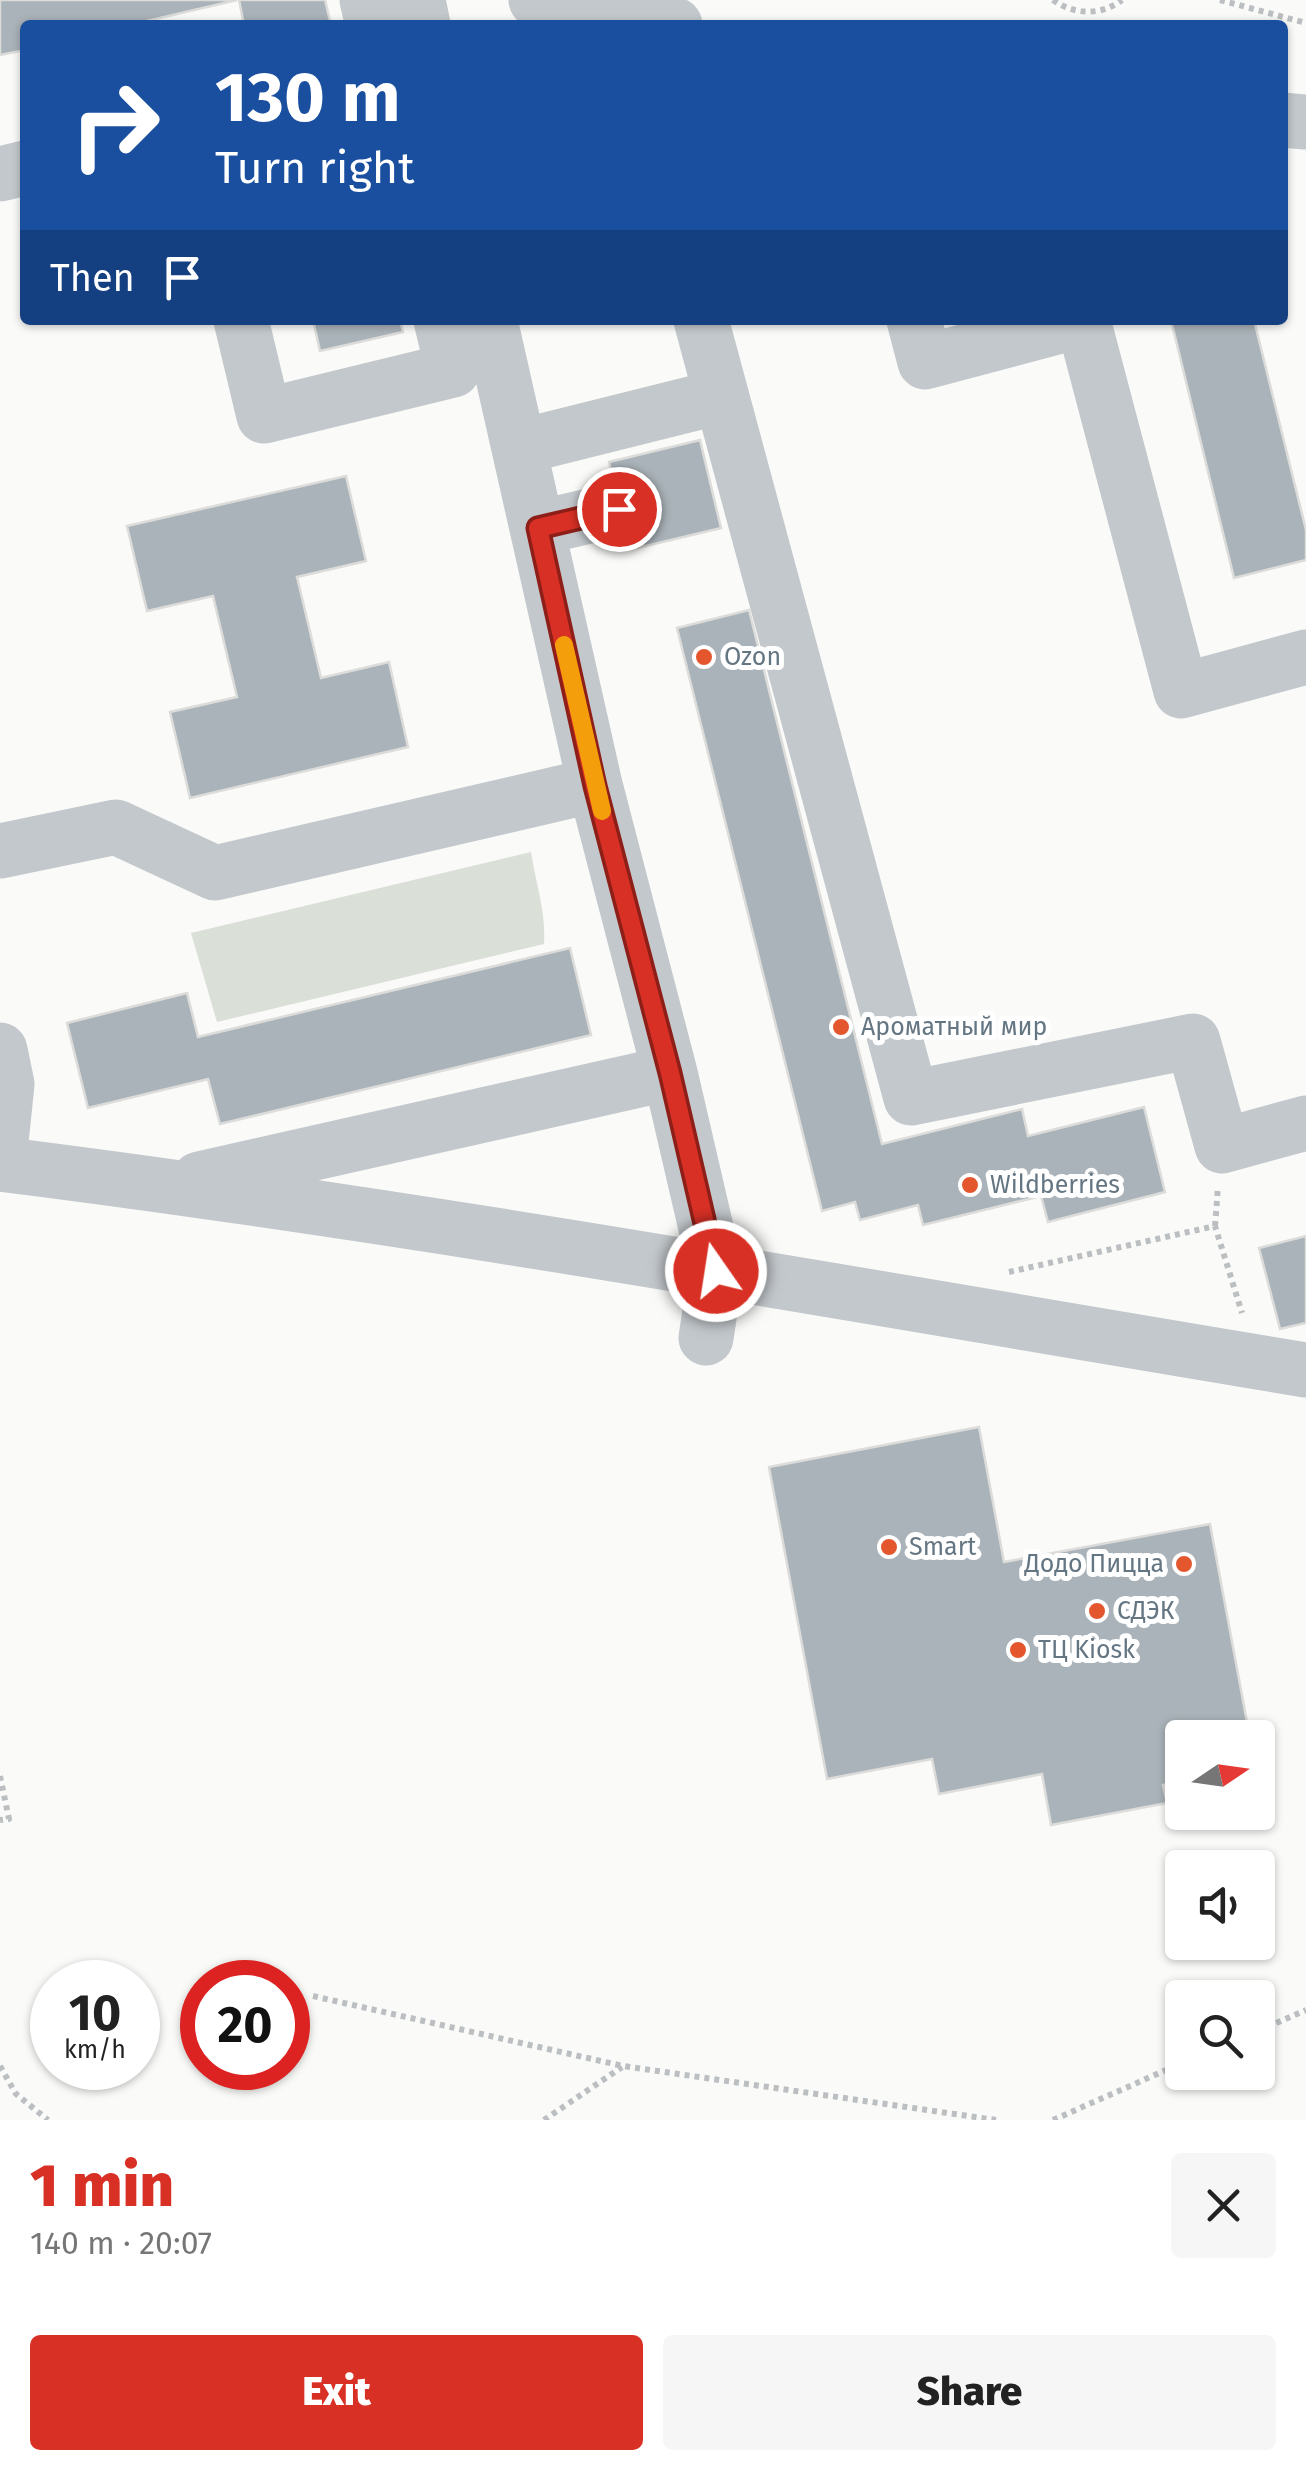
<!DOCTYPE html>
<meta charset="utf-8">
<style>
:root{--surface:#fff;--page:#f6f6f6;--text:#222;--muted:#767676;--accent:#d93025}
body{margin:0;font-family:"Fira Sans",sans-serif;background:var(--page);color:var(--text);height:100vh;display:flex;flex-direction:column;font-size:38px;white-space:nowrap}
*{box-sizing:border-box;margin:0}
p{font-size:32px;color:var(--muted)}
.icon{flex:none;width:55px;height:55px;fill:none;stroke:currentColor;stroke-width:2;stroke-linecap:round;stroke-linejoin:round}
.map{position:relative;height:2120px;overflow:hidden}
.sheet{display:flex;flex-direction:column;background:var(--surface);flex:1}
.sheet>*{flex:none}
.guide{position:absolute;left:20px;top:20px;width:1268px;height:305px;border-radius:10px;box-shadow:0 2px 8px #0004;background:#1a4fa0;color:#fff;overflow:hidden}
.needle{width:65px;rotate:77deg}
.controls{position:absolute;left:1165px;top:1720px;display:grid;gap:20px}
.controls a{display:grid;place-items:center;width:110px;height:110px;border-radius:10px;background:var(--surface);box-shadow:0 2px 8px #0004;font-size:50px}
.speed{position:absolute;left:30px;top:1960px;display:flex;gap:20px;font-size:50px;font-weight:700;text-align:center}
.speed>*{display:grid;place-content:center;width:130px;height:130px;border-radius:50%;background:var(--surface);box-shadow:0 2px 8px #0004;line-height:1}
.speed small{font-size:25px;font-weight:400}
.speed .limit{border:15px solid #d22;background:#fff;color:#111}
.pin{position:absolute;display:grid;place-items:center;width:85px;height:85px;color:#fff;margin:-42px;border:5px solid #fff;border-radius:50%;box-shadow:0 2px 10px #0007}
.me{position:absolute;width:110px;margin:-55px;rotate:347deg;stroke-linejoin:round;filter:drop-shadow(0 0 8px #0008)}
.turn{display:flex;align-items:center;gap:35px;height:210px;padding:0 30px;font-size:45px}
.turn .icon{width:130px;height:130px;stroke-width:2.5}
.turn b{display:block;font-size:70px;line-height:85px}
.then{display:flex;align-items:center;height:95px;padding:0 30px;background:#0003;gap:20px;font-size:38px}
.round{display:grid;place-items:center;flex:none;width:105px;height:105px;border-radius:10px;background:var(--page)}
.head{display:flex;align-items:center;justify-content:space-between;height:170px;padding:0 30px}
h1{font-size:60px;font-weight:800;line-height:75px;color:var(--accent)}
.cta{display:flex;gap:20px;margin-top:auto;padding:20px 30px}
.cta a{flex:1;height:115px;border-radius:10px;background:var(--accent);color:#fff;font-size:40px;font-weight:800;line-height:115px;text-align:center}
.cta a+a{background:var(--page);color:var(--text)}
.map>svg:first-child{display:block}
</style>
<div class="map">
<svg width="1306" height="2120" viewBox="0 0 1306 2120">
<rect width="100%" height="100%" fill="#fafaf8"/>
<path fill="#dadfd7" d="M531,852c5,33 15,59 13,92l-327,78 -26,-89z"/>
<path fill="#aab3b9" stroke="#dcdcda" stroke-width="2.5" d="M0,0h237l-107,25h-105v25l-25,5z
M239,0h86l6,25h-87z
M313,320h87l3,12 -83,19z
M1171,320h83l52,210v30l-72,18z
M700,440l21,88 -92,22 -20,-88z
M346,476l20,85 -69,16 24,101 68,-16 19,85 -218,51 -20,-86 67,-15 -24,-101 -66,15 -20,-85z
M749,610l133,534 140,-35 6,27 116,-29 21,85 -117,30 -7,-26 -118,29 -5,-20 -58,15 -5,-18 -33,9 -145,-583z
M570,948l21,87 -371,89 -12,-45 -120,29 -21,-85 120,-30 11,44z
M1306,1236v87l-26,6 -21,-81z
M979,1427l25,135 206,-38 40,214h-68v43l-19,4 4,18 -116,22 -9,-51 -103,20 -7,-35 -105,20 -58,-312z"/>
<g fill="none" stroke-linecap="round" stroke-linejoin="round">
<path stroke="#bbbfc2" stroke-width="6" stroke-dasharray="5 5" stroke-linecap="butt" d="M1053,0c21,15 48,16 69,0
M1220,0l86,23
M1215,1226l3,-39
M1009,1272l206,-46 27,87
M0,1776l9,43 -9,1
M313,1996l310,70 373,54
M1258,2031l48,-21
M0,2066l16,28 32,26
M544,2120l78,-53
M1053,2120l129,-57"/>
<path stroke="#c3c8cc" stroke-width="55" d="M367,0l6,25
M418,0l5,25
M536,0l139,25
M1282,120l24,2
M0,174l25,-6
M241,320l23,96 189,-46 -12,-50
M490,320l105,465 75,288 46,198 -10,67
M701,320l210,778 282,-57 29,105 84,-23
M914,320l11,42 158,-42 98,371 125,-34
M519,447l200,-50
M538,528l81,-19
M0,851l116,-24 99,46 380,-88
M0,1050l7,34 -7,68
M0,1164c437,55 871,134 1306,206
M199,1179l471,-106"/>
</g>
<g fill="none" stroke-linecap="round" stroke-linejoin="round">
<defs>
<path id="route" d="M619,509l-81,19 57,258 75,287 46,198"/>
</defs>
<use href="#route" stroke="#8d1f18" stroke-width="25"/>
<use href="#route" stroke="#d93025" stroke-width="18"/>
<path stroke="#f59e0b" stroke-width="18" d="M564,645l38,166"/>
</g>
<g fill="#e4572e" stroke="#fff" stroke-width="4">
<circle cx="704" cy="657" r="10"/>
<circle cx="841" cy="1027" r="10"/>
<circle cx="970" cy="1185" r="10"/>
<circle cx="889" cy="1547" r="10"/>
<circle cx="1184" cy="1564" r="10"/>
<circle cx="1097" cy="1611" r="10"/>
<circle cx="1018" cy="1650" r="10"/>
</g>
<g text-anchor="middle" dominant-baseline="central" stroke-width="10" stroke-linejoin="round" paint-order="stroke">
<g font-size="25" fill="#657683" stroke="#fff" text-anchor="start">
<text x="724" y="657">Ozon</text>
<text x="861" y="1027">Ароматный мир</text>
<text x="990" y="1185">Wildberries</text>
<text x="909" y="1547">Smart</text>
<text x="1164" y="1564" text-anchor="end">Додо Пицца</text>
<text x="1117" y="1611">СДЭК</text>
<text x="1038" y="1650">ТЦ Kiosk</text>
</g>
</g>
</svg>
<div class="controls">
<a><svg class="needle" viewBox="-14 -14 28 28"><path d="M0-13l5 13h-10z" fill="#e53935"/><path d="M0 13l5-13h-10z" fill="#767676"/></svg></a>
<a><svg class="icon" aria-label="sound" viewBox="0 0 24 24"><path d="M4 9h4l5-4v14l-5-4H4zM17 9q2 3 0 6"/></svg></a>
<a><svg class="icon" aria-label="search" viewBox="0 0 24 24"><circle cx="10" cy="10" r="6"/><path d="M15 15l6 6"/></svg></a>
</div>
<div class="speed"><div>10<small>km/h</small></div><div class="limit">20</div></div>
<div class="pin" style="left:619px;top:509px;background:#d93025"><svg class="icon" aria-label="arrive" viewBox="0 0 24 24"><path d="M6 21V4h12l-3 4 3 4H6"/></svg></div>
<svg class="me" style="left:716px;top:1271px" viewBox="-20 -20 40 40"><circle r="17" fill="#d93025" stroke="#fff" stroke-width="3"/><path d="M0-11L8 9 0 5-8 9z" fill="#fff"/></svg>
<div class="guide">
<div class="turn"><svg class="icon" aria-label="right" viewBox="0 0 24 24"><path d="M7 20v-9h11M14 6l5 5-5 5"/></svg><div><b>130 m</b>Turn right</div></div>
<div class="then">Then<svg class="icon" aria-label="arrive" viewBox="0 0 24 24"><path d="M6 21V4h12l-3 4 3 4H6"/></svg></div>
</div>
</div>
<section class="sheet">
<div class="head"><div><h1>1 min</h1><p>140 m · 20:07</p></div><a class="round"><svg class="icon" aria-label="close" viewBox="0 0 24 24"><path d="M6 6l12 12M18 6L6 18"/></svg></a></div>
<div class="cta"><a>Exit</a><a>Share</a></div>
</section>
